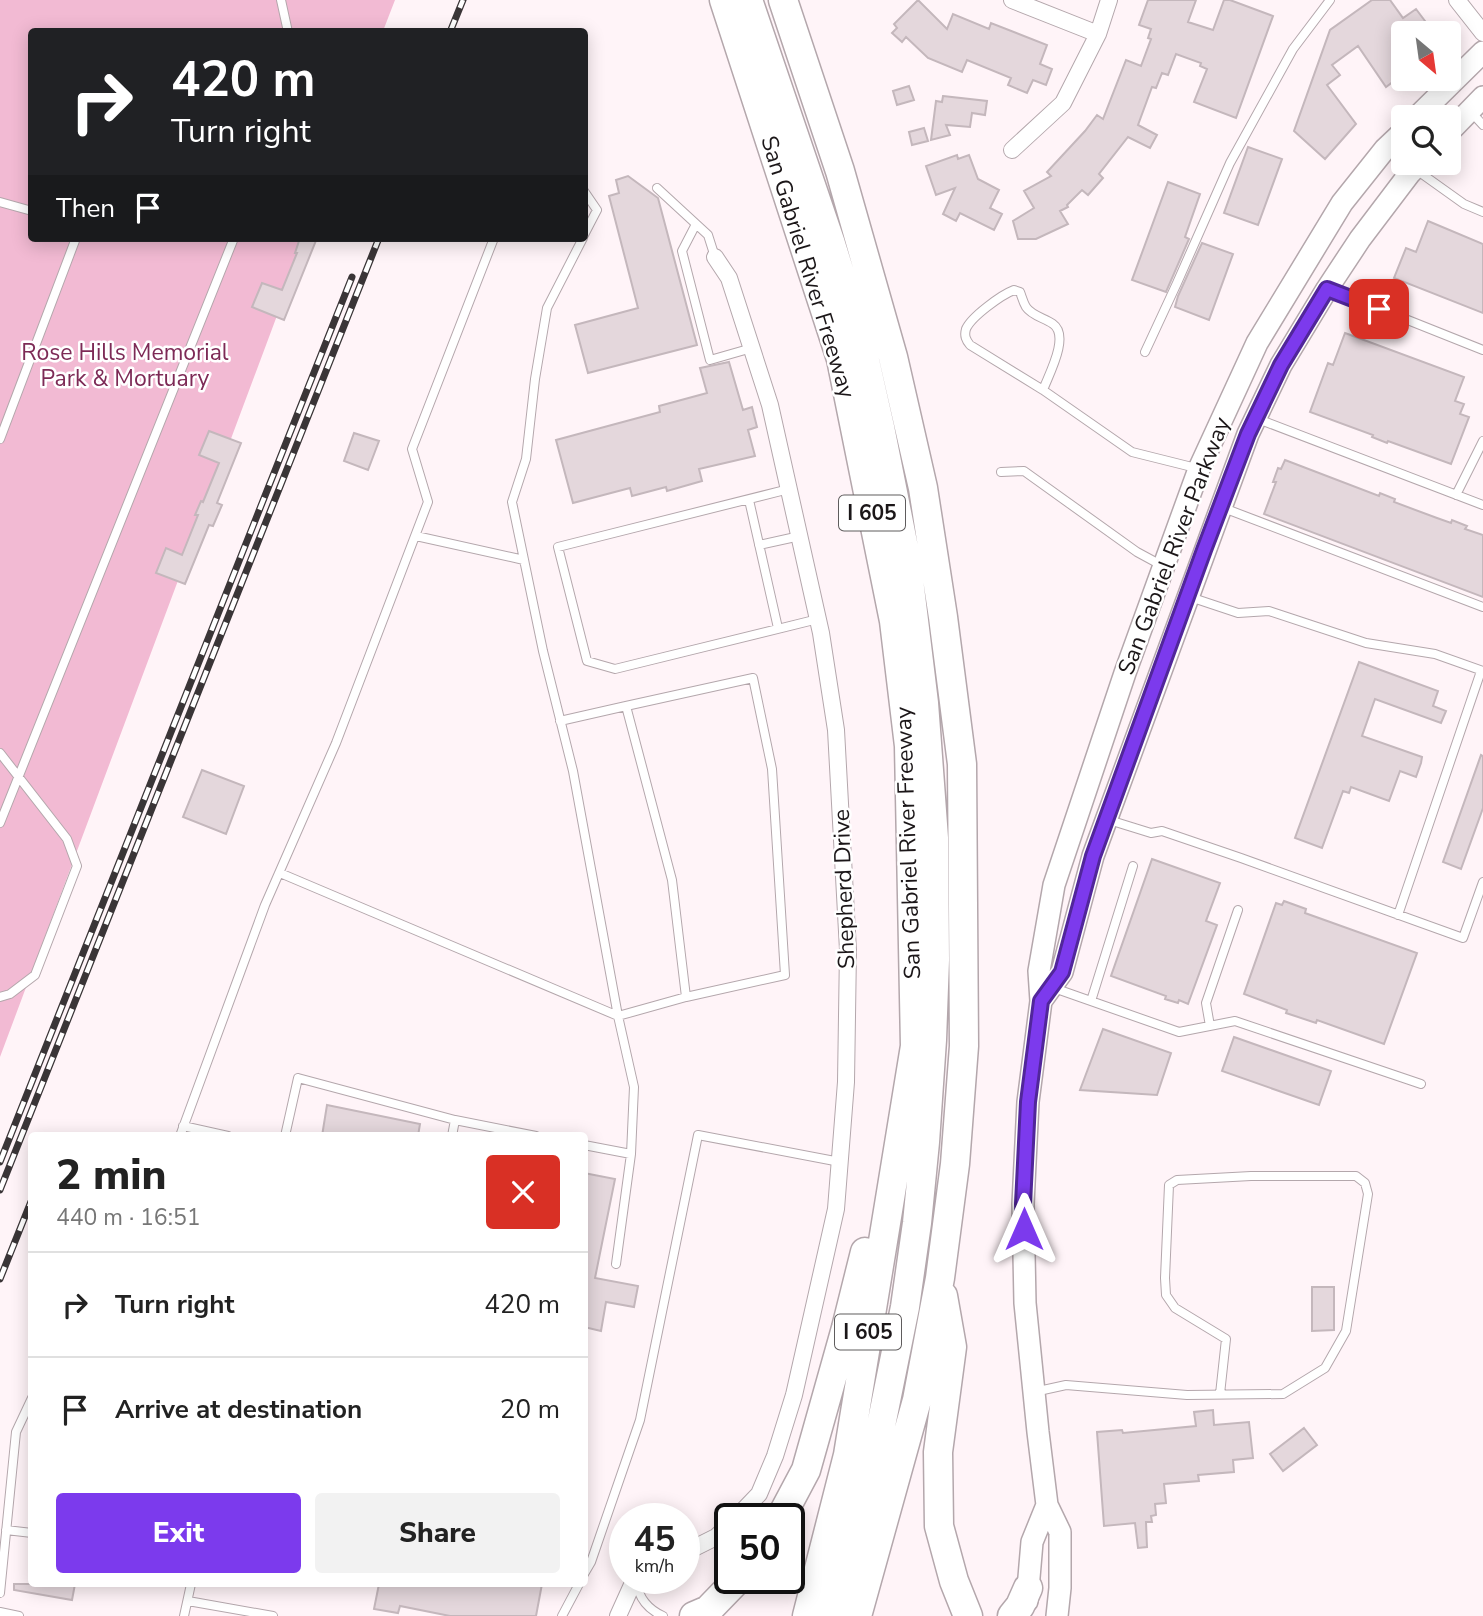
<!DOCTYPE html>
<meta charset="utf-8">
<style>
:root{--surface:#fff;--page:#f2f2f2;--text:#222;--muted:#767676;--line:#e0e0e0;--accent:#7c3aed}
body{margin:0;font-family:"Nunito Sans",sans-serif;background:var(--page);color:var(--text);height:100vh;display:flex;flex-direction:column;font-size:26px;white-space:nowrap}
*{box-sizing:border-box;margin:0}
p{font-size:23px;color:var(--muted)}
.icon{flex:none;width:38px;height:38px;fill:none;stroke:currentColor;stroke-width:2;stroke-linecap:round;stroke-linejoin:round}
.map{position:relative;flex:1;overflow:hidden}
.side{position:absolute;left:28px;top:1132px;width:560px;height:455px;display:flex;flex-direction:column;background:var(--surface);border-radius:7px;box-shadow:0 4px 18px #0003}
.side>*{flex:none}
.banner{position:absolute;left:28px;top:28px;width:560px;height:214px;border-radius:7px;box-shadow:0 4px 18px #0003;background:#202124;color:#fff;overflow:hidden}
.needle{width:46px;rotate:151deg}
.fabs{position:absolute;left:1391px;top:21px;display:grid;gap:14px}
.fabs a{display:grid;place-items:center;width:70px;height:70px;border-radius:7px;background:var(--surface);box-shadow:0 4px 18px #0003;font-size:35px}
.speed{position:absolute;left:609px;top:1503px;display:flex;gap:14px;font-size:35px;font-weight:700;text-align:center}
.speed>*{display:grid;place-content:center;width:91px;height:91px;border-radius:50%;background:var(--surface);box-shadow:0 4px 18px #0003;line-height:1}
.speed small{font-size:18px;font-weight:400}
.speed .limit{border:4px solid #111;border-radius:10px;background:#fff;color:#111}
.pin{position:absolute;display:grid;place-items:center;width:60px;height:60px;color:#fff;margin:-30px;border-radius:14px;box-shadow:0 4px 10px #0006}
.me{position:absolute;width:77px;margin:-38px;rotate:0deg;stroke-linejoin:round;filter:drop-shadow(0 0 5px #0008)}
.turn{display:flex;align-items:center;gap:24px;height:147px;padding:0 28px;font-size:32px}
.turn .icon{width:91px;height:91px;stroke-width:2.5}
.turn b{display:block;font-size:49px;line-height:60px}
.then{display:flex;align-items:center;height:66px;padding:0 28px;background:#0003;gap:14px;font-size:26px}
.round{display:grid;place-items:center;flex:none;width:74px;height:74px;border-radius:7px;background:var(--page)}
.overview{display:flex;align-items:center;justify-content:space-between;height:119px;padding:0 28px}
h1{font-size:42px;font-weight:800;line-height:52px}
.primary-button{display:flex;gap:14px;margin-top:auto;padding:14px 28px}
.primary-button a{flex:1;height:80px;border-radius:7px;background:var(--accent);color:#fff;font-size:28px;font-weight:800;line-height:80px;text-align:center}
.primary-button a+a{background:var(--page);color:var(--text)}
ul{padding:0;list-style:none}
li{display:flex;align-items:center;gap:21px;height:105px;padding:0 28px;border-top:2px solid var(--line)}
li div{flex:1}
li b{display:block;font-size:26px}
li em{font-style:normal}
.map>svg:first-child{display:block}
</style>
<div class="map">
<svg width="1483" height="1616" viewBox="0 0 1483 1616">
<rect width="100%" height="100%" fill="#fff4f8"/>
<path fill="#f2bad3" d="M0,0h395l-12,31 -351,1v206h274l-306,819z"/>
<path fill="#e4d7dc" stroke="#c4b7bc" stroke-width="2" d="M918,0l29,29 6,-15 36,15 2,-6 56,22 -7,19 12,5 -6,16 -13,-5 -6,13 -19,-8 3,-7 -44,-18 -5,12 -34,-14 -22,-21 -4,5 -10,-9 5,-5 -3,-4z
M1148,0h48l-8,22 25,8 11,-30h6l43,16 -37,102 -42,-16 13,-33 -7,-3 1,-3 -25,-9 -8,21 -6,-2 -6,15 -4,-1 -14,38 19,10 -7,13 -22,-11 -29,37 4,4 -15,17 -6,-5 -15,15 1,2 -8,4 8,13 -32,15h-18l-5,-18 21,-13 -10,-17 27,-15 -4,-4 38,-41 12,-16 6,4 23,-59 15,6 10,-27 -3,-1 3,-9 -12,-4z
M1372,0h18l13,18 13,-9 18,24h-30v38l-7,5 1,2 -12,9 -28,-41 -26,19 8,10 -13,10 29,39 -31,35 -31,-28 36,-101z
M909,86l5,14 -17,5 -4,-14z
M943,96l44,5 -2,14 -13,-2 -2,14 -24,-2 4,10 -19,5 5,-39 6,1z
M924,128l4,13 -16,4 -3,-13z
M1248,147l34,12 -24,66 -34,-12z
M957,155l1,4 11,-4 9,24 21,11 -9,18 12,6 -8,16 -34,-17 -4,8 -13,-7 12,-26 -19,7 -10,-29z
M628,176l30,22 39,147 -109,28 -13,-48 63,-17 -29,-112 10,-3 -3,-13z
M1168,182l32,12 -15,43 4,2 -23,53 -34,-12z
M1428,221l55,23v69l-89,-35 12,-30 10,4z
M300,238h17l-33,82 -32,-13 10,-24 20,7 15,-37h-2z
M1202,243l31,11 -24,66 -34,-13 3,-11z
M1345,333l119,44 -9,24 9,3 -4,10 9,3 -18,47 -63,-23 -1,2 -15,-6 1,-2 -63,-23 18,-49 5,2z
M729,362l14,48 9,-3 5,20 -9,3 7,26 -56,13 3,12 -35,10 -1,-4 -34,9 -2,-8 -57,15 -17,-63 104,-28 -1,-6 48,-13 -7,-25z
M209,431l32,12 -24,60 5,2 -9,21 -4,-1 -24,59 -29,-11 10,-25 16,7 16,-40h-3l6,-14 2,1 16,-39 -20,-8z
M354,433l25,8 -11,29 -24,-9z
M1285,460l94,36 1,-3 15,6 -1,3 43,16 14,5 1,-3 15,6 -2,3 18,6v62l-219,-83 12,-32h-3l5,-14 3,1z
M1359,662l79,29 -5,15 13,5 -5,12 -66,-24 -13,37 60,21 -1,6 -5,14 -16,-6 -11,30 -38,-14 -2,6 -6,-2 -21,57 -27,-10z
M1481,755l2,1v52l-22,61 -18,-7z
M202,770l42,16 -18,48 -43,-17z
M1152,859l68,24 -14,38 11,4 -29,79 -9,-4 -1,3 -13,-4 1,-3 -55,-20z
M1284,901l22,8 -1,4 112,40 -33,91 -67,-24 -1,3 -30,-10 1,-3 -43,-16 32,-91 6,2z
M1103,1029l68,24 -14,42 -77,-5z
M1234,1037l97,34 -12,34 -97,-34z
M327,1105l93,19 -2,12h-96z
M584,1173l31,6 -20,99 43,8 -4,21 -28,-5 -5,29 -17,-4z
M1312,1287h22v43l-22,1z
M1213,1410l1,15 35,-3 4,36 -20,2 1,12 -36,3 1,6 -35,3 2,19 -11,1 1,11 -5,1 1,6h-6l1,25 -9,1 -3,-25 -31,3 -7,-94 25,-2 1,3 73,-7 -2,-14z
M1304,1428l13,17 -34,26 -13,-17z
M14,1584h61l-3,16 -58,-10z
M379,1584h163l-6,32h-86l-50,-10 -2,7 -24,-4z"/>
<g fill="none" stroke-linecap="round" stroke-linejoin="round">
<defs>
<path id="service" d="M281,0l7,32
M1471,112l12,13
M1415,169l49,35 19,8
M657,188l51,47 7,22
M584,191l13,19 -13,25
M0,202l32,9
M696,224l-14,27 28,109 42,-12
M583,238l-36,70 -12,71 -9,80 -14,43 31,149 30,120 45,245 16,71 -3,67
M1330,289l153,61
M1145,352l32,-69 53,-120 63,-114 37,-49
M1043,390c6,-16 27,-54 10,-66 -8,-6 -21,-8 -27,-17 -3,-5 -4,-10 -6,-15l-6,-2c-13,5 -43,27 -48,39 -2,7 0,11 4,16l73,45 89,62 64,16
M1258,419l225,86
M0,439l76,-201
M1001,472l23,-1 113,81 24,13
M789,489l-231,58 29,114 28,8 203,-50
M1456,495l27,-54
M749,500l29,128
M1221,507l262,100
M416,536l108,24
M759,545l41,-9
M1190,597l48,16 31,-2 97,32 69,11 48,17
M626,706l127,-28 19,91 13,206 -99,22
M0,753l67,86 10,27 -42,109 -25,19 -10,3
M1109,820l42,13 11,-2 79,27 222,80 20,-56
M0,823l234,-585
M280,873l338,143 68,-19 -14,-117 -46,-174 -66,15
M1398,915l83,-244
M1051,987l128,45 56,-11 186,63
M1091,1001l42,-135
M1210,1026l-4,-23 32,-93
M455,1120l81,16
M183,1126l45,10
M180,1136l85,-231 71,-162 92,-241 -16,-53 82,-211
M285,1136l13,-58 157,42 -3,16
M584,1145l47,9 -15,110
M1034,1392l32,-7 121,10 96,-1 42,-26 21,-37 22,-137 -3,-11 -9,-7h-105l-74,4 -8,5 -4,93 1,17 9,13 51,31 -6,55
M6,1530l26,3
M584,1574l7,-12 49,-142 58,-285 142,27
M637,1582c1,16 12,28 26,34
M0,1593l16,-161 16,-34
M188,1601l85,15
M0,1612l19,4
M184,1616l7,-32
M562,1616l17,-32"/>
<path id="minor" d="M1012,0l86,34
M1457,0l26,33
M1012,150l51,-47 35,-69 11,-34
M715,257l14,21 41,127 51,228 15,97 12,220 -2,132 -10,127 -42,186 -19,61 -16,38 -24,25
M684,1553l32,-16 14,-13
M618,1616l14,-31 6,-7"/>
<path id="secondary" d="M1417,117l66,-65
M1449,132l34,-35
M1041,1001l21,-29 31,-116 155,-422 33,-69 46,-76 33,-50 50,-66 10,-10
M1027,1601l5,-59 15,-37
M1057,1616l3,-28v-56l-13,-27 -9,-73 -13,-129 -2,-99 5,-102 13,-101 -2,-30 15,-86 71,-212 74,-204 58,-126 85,-140 43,-54 19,-18"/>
<path id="motorway" d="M724,0l117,359 53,262 15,125 6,300 -67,409 -41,161
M748,0l82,241 29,93 21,93 27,136 17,140 10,135 1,122 -3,80 -7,102 -8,81 -12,84 -34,168 -42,141
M783,0l57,171 53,186 30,131 20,129 19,147 2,282 -9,118 -15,114 -23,122 -60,216
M943,1296l9,51 -14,105 1,74 15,55 14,35
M780,1519l26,-49 40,-142 19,-76
M694,1616l14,-6 31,-32
M1012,1616l8,-10 8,-18"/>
</defs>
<use href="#service" stroke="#b4a7ac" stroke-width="10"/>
<use href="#minor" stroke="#b4a7ac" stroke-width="18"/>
<use href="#secondary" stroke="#b4a7ac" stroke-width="24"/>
<use href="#motorway" stroke="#b4a7ac" stroke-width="31"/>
<use href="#service" stroke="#fff" stroke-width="8"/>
<use href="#minor" stroke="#fff" stroke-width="16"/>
<use href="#secondary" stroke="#fff" stroke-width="21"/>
<use href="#motorway" stroke="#fff" stroke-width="28"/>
<defs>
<path id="rail" d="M450,32l13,-32
M0,1162l352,-885
M0,1190l379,-952
M0,1279l32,-80"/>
</defs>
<use href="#rail" stroke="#3a3537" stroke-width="7"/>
<use href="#rail" stroke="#fff" stroke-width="4.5" stroke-dasharray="13" stroke-linecap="butt"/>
</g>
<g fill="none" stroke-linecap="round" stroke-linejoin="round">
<defs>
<path id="route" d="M1024,1229l-1,-25 5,-102 13,-101 21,-29 31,-116 111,-306 44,-116 33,-69 46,-76 52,20"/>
</defs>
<use href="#route" stroke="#51269a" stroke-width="18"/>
<use href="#route" stroke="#7c3aed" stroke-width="12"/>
</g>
<g text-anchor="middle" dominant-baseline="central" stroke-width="5" stroke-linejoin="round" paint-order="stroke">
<g fill="#fff" stroke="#5f5c5d" stroke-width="2">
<rect x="839" y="495.5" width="66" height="35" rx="5"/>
<rect x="835" y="1314.5" width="66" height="35" rx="5"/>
</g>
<g font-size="21" font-weight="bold" fill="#1b1618">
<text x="872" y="513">I 605</text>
<text x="868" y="1332">I 605</text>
</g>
<g font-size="23" fill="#1b1618" stroke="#fff">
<text transform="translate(808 267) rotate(73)">San Gabriel River Freeway</text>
<text transform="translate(1174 546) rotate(-69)">San Gabriel River Parkway</text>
<text transform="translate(908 843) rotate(-92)">San Gabriel River Freeway</text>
<text transform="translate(844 889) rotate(-92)">Shepherd Drive</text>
</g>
<g font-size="23" fill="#7d2a56" stroke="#fff">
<text x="125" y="352">Rose Hills Memorial<tspan x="125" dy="26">Park &amp; Mortuary</tspan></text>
</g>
</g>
</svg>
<div class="fabs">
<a><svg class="needle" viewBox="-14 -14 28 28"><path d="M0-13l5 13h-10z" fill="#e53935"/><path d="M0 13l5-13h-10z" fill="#767676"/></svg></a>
<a><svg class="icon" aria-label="search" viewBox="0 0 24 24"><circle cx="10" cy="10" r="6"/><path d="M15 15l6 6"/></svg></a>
</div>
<div class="speed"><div>45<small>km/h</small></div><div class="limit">50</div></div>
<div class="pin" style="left:1379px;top:309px;background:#d93025"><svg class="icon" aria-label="arrive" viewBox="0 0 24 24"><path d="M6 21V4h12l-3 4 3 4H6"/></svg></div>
<svg class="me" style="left:1024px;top:1229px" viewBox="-20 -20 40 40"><path d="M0-17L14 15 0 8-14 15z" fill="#7c3aed" stroke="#fff" stroke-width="4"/></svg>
<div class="banner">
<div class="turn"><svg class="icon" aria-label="right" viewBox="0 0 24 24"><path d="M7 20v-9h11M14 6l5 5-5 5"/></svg><div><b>420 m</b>Turn right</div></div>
<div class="then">Then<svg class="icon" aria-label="arrive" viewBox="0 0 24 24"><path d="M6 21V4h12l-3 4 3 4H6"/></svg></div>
</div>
<section class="side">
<div class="overview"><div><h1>2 min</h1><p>440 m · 16:51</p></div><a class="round" style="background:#d93025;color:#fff"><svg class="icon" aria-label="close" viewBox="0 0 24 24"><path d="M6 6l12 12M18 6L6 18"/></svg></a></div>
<ul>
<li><svg class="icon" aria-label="right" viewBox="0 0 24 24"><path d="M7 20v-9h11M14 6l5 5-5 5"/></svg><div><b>Turn right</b></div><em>420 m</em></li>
<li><svg class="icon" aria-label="arrive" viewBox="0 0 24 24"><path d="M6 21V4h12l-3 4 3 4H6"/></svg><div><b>Arrive at destination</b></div><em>20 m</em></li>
</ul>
<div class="primary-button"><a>Exit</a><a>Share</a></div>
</section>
</div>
